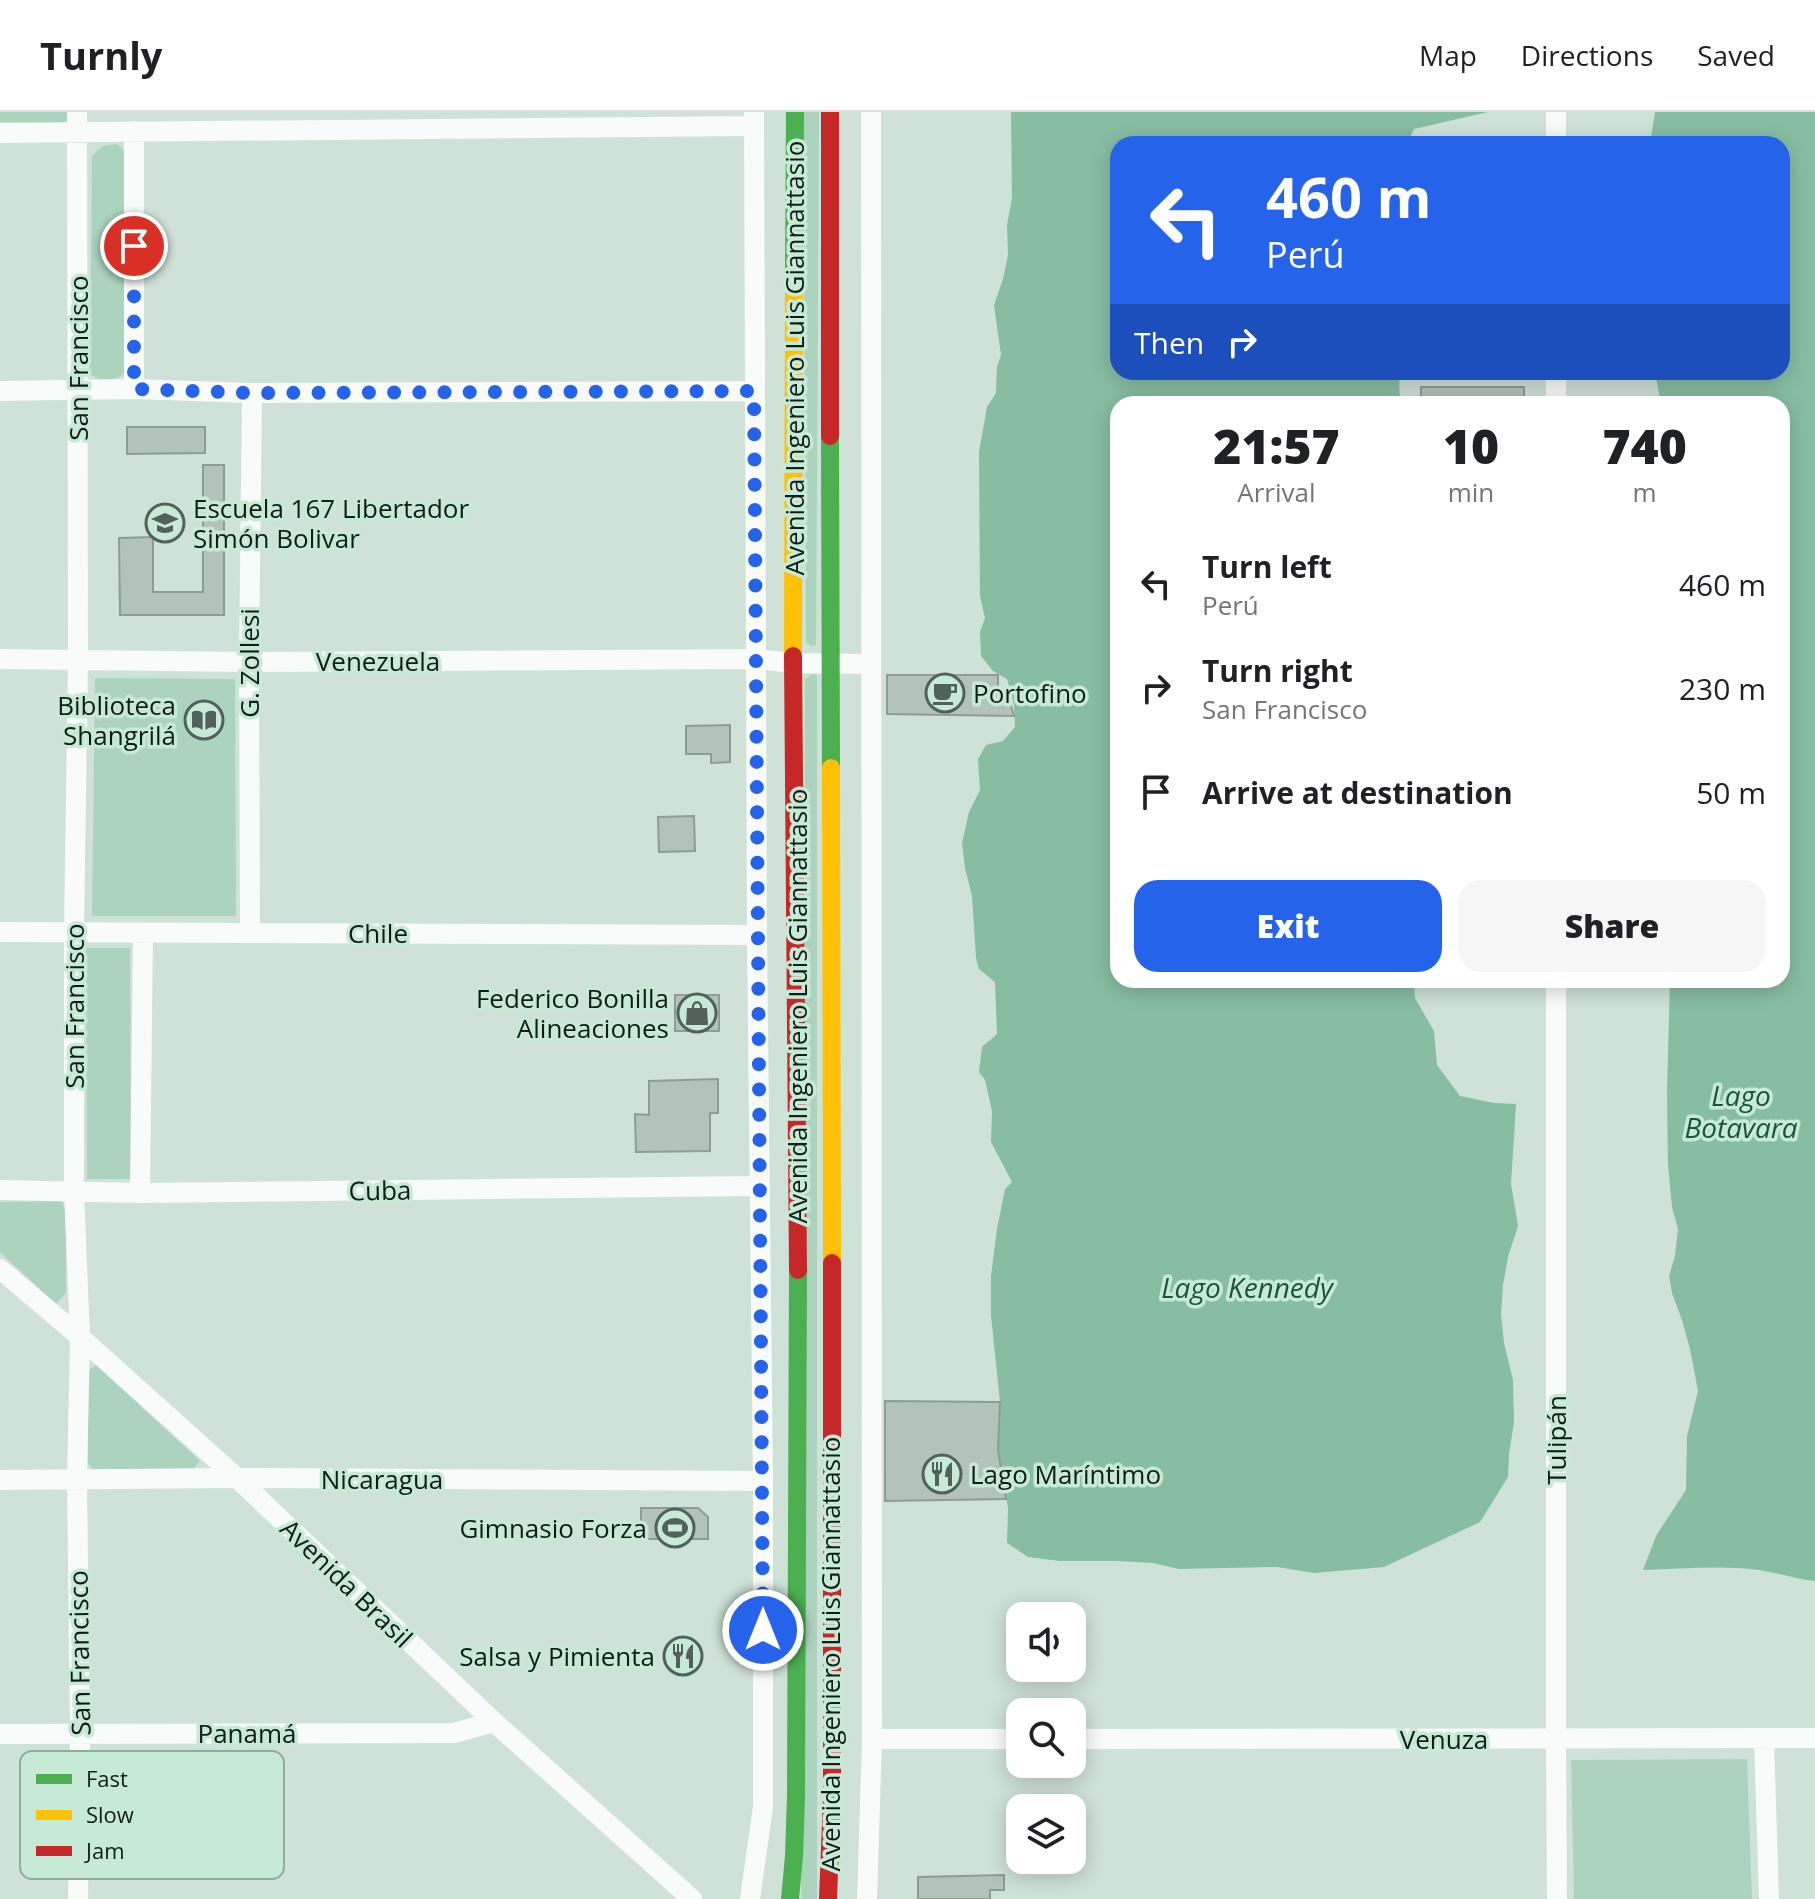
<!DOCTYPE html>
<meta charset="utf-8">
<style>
:root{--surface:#fff;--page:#f6f6f6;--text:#202124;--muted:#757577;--line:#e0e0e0;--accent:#2563eb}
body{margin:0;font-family:"Open Sans",sans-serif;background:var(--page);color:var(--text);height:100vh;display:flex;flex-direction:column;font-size:30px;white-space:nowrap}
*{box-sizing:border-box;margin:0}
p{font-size:26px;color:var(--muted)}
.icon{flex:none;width:44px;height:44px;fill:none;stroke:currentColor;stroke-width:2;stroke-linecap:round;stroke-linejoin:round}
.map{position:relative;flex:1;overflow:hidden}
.side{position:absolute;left:1110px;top:284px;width:680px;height:592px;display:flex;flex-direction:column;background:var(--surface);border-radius:24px;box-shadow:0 4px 20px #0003}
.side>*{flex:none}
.banner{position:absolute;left:1110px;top:24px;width:680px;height:244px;border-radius:24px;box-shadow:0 4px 20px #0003;background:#2563eb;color:#fff;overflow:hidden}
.fabs{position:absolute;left:1006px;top:1490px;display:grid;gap:16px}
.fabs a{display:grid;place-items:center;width:80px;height:80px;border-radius:16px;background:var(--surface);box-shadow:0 4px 20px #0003;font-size:40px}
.pin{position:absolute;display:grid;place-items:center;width:68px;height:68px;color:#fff;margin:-34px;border:4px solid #fff;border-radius:50%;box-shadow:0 2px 8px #0007}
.me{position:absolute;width:88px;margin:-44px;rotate:0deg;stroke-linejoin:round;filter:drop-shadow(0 0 6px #0008)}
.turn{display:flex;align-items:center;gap:28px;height:168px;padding:0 24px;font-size:36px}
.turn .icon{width:104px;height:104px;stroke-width:2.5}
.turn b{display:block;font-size:56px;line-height:68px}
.then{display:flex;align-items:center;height:76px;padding:0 24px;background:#0003;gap:16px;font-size:30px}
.eta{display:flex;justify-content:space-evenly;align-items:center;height:136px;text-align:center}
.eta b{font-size:48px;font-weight:800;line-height:56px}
.button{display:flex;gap:16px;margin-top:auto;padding:16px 24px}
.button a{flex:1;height:92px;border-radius:24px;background:var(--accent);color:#fff;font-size:32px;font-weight:800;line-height:92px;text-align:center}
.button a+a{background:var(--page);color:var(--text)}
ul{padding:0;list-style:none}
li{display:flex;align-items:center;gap:24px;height:104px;padding:0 24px}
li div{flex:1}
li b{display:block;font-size:30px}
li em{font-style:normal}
header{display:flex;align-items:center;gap:48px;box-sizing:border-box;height:112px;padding:0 40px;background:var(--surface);border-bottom:2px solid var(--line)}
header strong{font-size:38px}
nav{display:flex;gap:44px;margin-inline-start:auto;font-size:28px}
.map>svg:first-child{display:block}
</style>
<header>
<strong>Turnly</strong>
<nav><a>Map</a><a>Directions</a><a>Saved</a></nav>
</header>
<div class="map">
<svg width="1815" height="1787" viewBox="0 0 1815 1787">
<rect width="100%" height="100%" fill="#cee2d7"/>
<path fill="#acd3be" d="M0,0h69l-2,9 -6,2 -61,-1z
M803,0h16l-3,534h-5l-5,-4z
M116,32l5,3 5,7 -2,219c-8,9 -25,8 -34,1l2,-218 10,-10z
M812,562l5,1v1224h-16l4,-1220z
M95,566l140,1 1,237h-144z
M86,836h44l1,231h-44z
M61,1089l5,8v84l-10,11 -56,-52v-50z
M96,1253l104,96 -6,7 -100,3 -6,-8 -1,-92z
M1747,1647l5,140h-178l-3,-139z"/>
<path fill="#87bea2" d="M1011,0h477l-74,17 -7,15h-289v228h281l1,32h-282v576h296l1,18 19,33 3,34 23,31 34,7 22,1 -5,80 7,42 -10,31 -5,28 -2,29 3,29 9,37 1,42 -5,32 -1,23 -28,45 -96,45 -70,6 -37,-6 -98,2 -26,-6 -36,-2h-57l-32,-4 -21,-14 1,-35 -10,-58 2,-48 -9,-86v-40l6,-47 8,-40 7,-7 -21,-40 1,-31 -7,-31 -6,-8 3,-25 15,-13 -2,-52 -16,-13 -3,-11 -4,-62 -7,-28 -3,-25 7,-31 11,-22 -2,-31 8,-14 17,-4 12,-14 -1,-22 -7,-26 -14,-8 -12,-15 -1,-24 5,-14 -5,-22 -1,-144 8,-45 9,-14 1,-26 4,-12 -7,-50 9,-26 5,-24 -1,-30 5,-27z
M1655,0h160v1469c-19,-2 -37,-8 -56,-11 -39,-5 -77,-1 -116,0l13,-34 30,-46 1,-54 11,-45 -8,-42 -8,-29 -10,-27 -3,-17 6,-20 3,-27 -6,-22 -4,-42 -1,-75 3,-110h112v-576h-121l-6,-32h127v-228h-132z"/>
<path fill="#b2c3ba" stroke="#8d9d94" stroke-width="2" d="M1421,275h103v17h-103z
M127,315h78v26l-78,1z
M203,353h21v150h-104l-1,-77 34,-1v55h50z
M887,563h111v12l11,12 5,17 -127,-2z
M730,613v37l-19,1v-9h-25v-28z
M694,704l1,35 -36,1 -1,-35z
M675,883h44v36h-44z
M718,967v34h-8v38l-74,1 -1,-38 14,1v-34z
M885,1289l115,1 -2,48 8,49 -121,2z
M641,1396h57l10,9v22h-67z
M1004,1763v15h-14v9h-72v-22z"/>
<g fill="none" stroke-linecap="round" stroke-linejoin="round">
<path stroke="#f8fbf9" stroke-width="20" d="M77,0l1,547 -4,272v261l6,145 -3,142 3,255 -2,165
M134,19v258
M0,21l754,-7
M1556,32v-32
M0,279l134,-2 118,4 502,-2
M1556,292v-32
M0,547l249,3 507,-3 37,4 78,1
M0,820l757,3
M250,821l-1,-271 3,-269
M1556,868v759l1,160
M0,1078l140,3 619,-7
M140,1081l3,-260
M0,1157l80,68 157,141 257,244 198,177
M0,1368l237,-2 526,3
M0,1622l454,-1 40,-11
M1764,1626l5,161
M872,1627h148
M1072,1627l743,-1
M750,1787l13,-92v-326l-6,-546 -3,-823
M867,1787l5,-160 -1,-1627"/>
<path stroke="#4caf50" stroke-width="18" d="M794,161l1,-161
M830,324l1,332
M790,1787l4,-43 2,-59 2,-527"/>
<path stroke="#ffc107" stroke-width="18" d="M793,544l1,-383
M831,656l1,495"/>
<path stroke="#c62828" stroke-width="18" d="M830,0v324
M793,544l5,614
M828,1787l4,-102v-534"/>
</g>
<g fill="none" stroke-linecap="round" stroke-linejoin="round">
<path stroke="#2563eb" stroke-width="14" stroke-dasharray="0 25.2" d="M134,134v143l118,4 502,-2 9,1239"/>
</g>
<defs>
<symbol id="school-ring" viewBox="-11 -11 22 22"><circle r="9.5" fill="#c6ead6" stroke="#52625a" stroke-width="1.5"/><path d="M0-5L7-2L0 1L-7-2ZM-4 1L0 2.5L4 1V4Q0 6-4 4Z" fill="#52625a"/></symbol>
<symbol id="cafe-ring" viewBox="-11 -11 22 22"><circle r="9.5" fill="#c6ead6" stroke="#52625a" stroke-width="1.5"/><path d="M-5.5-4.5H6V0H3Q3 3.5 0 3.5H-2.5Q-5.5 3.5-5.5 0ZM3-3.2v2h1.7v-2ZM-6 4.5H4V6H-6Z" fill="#52625a"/></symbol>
<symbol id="library-ring" viewBox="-11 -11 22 22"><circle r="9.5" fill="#c6ead6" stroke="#52625a" stroke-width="1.5"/><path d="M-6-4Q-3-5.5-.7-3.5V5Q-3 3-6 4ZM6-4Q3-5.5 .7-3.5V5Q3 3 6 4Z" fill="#52625a"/></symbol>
<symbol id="shop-ring" viewBox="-11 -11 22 22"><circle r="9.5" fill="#c6ead6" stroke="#52625a" stroke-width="1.5"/><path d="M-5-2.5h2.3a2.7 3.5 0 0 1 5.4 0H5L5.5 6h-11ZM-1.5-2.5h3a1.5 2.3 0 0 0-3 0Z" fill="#52625a"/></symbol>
<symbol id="restaurant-ring" viewBox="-11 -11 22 22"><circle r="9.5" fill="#c6ead6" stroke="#52625a" stroke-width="1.5"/><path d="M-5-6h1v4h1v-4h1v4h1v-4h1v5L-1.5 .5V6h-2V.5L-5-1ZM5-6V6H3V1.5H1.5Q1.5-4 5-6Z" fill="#52625a"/></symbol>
<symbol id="stadium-ring" viewBox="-11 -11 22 22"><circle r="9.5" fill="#c6ead6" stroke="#52625a" stroke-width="1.5"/><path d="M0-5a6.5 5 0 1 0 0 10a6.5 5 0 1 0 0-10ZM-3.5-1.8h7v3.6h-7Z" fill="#52625a"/></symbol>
</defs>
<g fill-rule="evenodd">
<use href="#school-ring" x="143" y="389" width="44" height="44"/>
<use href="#cafe-ring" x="923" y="559" width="44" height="44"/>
<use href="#library-ring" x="182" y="586" width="44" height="44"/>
<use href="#shop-ring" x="675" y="879" width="44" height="44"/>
<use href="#restaurant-ring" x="920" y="1340" width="44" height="44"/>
<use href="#stadium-ring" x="653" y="1394" width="44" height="44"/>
<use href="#restaurant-ring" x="661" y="1522" width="44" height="44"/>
</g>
<g text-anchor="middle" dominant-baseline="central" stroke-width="7" stroke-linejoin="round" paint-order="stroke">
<g font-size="26" fill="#101d16" stroke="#c6ead6">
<text transform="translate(78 246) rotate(-90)">San Francisco</text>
<text transform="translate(794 246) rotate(-90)">Avenida Ingeniero Luis Giannattasio</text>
<text x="378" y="549">Venezuela</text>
<text transform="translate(249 551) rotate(-90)">G. Zollesi</text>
<text x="378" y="821">Chile</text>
<text transform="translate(74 894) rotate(-90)">San Francisco</text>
<text transform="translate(797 894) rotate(-90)">Avenida Ingeniero Luis Giannattasio</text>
<text transform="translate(380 1078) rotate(-1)">Cuba</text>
<text transform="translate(1556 1328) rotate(-90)">Tulipán</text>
<text x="382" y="1367">Nicaragua</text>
<text transform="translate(347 1471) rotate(44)">Avenida Brasil</text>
<text transform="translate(79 1541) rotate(-91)">San Francisco</text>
<text transform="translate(830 1542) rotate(-90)">Avenida Ingeniero Luis Giannattasio</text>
<text x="247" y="1621">Panamá</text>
<text x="1444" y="1627">Venuza</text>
</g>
<g font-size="26" fill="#101d16" stroke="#c6ead6" text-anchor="end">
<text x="193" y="396" text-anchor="start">Escuela 167 Libertador<tspan x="193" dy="30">Simón Bolivar</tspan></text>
<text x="973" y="581" text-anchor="start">Portofino</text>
<text x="176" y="593">Biblioteca<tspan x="176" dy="30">Shangrilá</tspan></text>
<text x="669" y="886">Federico Bonilla<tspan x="669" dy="30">Alineaciones</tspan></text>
<text x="970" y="1362" text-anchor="start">Lago Maríntimo</text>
<text x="647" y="1416">Gimnasio Forza</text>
<text x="655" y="1544">Salsa y Pimienta</text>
</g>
<g font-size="28" font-style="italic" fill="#1d533b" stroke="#c6ead6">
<text x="1741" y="983">Lago<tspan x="1741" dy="32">Botavara</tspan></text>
<text x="1247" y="1175">Lago Kennedy</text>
</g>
</g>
<rect x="20" y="1639" width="264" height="128" rx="12" fill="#c6ead6" stroke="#8fac9c" stroke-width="2"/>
<rect x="36" y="1662" width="36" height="10" fill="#4caf50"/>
<rect x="36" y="1698" width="36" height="10" fill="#ffc107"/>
<rect x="36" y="1734" width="36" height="10" fill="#c62828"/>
<g font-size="22" fill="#101d16">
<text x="86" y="1675">Fast</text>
<text x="86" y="1711">Slow</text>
<text x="86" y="1747">Jam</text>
</g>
</svg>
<div class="fabs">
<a><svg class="icon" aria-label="sound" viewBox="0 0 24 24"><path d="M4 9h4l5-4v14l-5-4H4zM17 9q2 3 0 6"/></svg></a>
<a><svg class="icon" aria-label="search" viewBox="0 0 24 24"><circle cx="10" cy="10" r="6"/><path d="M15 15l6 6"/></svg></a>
<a><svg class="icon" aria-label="layers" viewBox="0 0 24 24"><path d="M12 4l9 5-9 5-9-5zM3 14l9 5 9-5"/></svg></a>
</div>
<div class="pin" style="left:134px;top:134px;background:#d93025"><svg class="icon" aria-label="arrive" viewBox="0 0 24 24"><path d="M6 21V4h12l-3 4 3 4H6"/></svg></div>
<svg class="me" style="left:763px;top:1518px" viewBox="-20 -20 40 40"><circle r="17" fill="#2563eb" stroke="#fff" stroke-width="3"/><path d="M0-11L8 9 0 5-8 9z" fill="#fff"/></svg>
<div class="banner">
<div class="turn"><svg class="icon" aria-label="left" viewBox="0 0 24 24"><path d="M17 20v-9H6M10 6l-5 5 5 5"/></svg><div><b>460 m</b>Perú</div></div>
<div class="then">Then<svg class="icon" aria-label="right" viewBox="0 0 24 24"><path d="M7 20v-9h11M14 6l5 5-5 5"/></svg></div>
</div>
<section class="side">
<div class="eta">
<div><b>21:57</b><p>Arrival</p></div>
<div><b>10</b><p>min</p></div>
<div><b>740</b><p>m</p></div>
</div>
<ul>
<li><svg class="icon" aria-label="left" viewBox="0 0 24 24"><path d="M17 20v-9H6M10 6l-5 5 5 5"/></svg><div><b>Turn left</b><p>Perú</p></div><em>460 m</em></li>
<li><svg class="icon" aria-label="right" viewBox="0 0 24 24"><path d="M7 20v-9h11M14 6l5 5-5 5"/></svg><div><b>Turn right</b><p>San Francisco</p></div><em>230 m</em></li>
<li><svg class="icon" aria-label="arrive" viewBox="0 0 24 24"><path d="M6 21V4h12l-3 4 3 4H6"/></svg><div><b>Arrive at destination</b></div><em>50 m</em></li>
</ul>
<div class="button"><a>Exit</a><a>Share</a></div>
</section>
</div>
